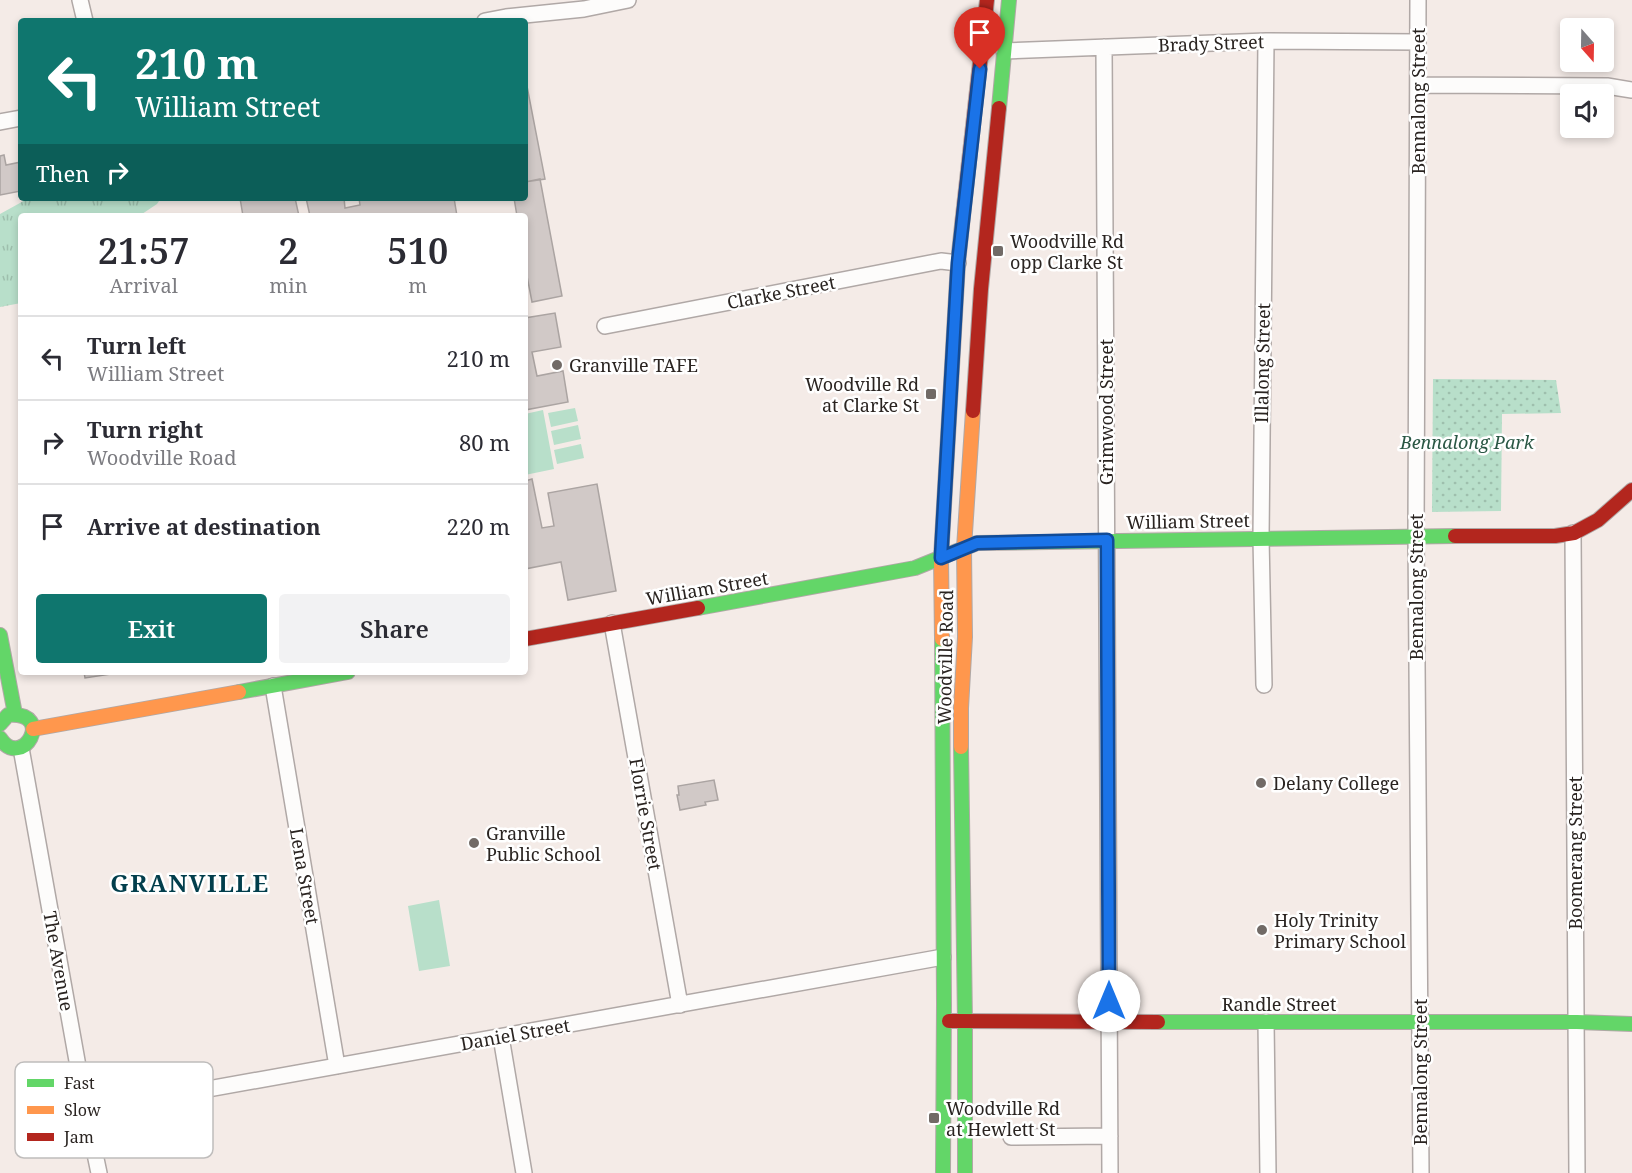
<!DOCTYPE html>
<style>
:root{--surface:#fff;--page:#f2f2f3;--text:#2b2b33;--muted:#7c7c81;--line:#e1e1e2;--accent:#0f766e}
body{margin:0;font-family:"Noto Serif",serif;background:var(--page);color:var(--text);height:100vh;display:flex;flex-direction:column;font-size:22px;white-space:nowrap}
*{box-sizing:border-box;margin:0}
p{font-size:20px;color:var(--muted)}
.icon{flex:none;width:33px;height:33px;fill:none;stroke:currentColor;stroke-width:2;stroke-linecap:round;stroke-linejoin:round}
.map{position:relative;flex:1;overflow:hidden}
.drawer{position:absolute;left:18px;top:213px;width:510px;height:462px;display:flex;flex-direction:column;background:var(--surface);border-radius:6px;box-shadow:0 3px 9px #0003}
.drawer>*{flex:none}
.top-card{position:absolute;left:18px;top:18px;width:510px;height:183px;border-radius:6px;box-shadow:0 3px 9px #0003;background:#0f766e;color:#fff;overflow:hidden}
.needle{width:39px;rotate:160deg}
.tools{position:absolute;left:1560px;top:18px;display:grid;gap:12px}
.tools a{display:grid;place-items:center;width:54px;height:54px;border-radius:6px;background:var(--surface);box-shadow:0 3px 9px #0003;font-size:30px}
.pin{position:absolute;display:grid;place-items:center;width:51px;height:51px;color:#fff;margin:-62px -26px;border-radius:50% 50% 50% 0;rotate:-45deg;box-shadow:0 0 6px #0007}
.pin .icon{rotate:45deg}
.me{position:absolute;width:66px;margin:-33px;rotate:0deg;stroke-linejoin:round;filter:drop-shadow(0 0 4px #0008)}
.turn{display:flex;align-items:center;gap:21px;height:126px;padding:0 18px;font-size:27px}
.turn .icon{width:78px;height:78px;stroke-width:2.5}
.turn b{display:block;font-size:42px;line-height:51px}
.then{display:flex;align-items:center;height:57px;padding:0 18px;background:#0003;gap:12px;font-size:22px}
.eta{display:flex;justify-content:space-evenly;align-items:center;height:102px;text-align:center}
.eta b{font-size:36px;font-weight:600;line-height:42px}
.button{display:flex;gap:12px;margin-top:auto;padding:12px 18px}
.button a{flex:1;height:69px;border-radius:6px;background:var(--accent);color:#fff;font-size:24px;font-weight:600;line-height:69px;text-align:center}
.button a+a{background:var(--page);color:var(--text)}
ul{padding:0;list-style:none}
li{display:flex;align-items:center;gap:18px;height:84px;padding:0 18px;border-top:2px solid var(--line)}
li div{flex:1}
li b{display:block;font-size:22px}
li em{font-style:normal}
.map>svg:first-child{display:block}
</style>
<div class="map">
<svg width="1632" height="1173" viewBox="0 0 1632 1173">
<defs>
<pattern id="grass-tufts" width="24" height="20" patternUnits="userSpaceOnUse" patternTransform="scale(1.5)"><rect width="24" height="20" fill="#b8dfca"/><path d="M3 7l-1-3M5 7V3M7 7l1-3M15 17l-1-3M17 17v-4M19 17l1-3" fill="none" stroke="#9ebfad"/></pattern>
<pattern id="park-dots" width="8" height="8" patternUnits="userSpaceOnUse" patternTransform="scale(1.5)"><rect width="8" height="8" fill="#b8dfca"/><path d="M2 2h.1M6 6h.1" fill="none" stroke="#9ebfad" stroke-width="1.8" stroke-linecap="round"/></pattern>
</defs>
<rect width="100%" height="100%" fill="#f4ebe7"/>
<path fill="url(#grass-tufts)" d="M29,198h132l-4,6 -18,12h-118v87l-21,4v-93z"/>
<path fill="url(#park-dots)" d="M1433,379l123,1 5,33 -59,1 -1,97 -69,1z"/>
<path fill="#b8dfca" d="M575,408l3,13 -27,6 -3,-14z
M543,410l11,59 -29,6v-61z
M578,425l3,14 -27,6 -3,-14z
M581,444l3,14 -27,6 -3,-14z
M439,900l11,66 -31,5 -11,-65z"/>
<path fill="#d1c9c7" stroke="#aba4a2" stroke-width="1.5" d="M525,76l20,103 -20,3z
M4,155l2,10 15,-3v29l-21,4v-39z
M540,179l22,117 -30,6 -7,-36v-50h-8l-3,-18h11v-16z
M240,198h55l4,18h-56z
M306,198h38l1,10 15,-3 -1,-7h95l3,18h-147z
M555,313l6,34 -29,5 5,24 26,-5 5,31 -43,8v-92z
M532,479l10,49 12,-2 -6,-33 49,-9 19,107 -48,9 -7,-38 -36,7v-88z
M84,672h40l-39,6z
M714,780l4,20 -13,2 1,3 -26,5 -3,-15h2l-1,-9z"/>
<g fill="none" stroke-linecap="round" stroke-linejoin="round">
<defs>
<path id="street" d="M80,0l5,21
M1418,0l-2,536 5,637
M485,21l21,-4 78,-8 44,-9
M1104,47l6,1126
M1004,51l262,-10 152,1
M1418,85l189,1 25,4
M0,122l21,-4
M605,326l336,-65 17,2
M1573,533l4,640
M612,623l68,382
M1264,685l-3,-147 5,-497
M273,686l64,380
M21,748l65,363 13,62
M1266,1022l2,151
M501,1037l23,136
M86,1111l857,-154
M1011,1137l99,-1"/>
<path id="fast" d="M999,108l10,-108
M698,608l217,-40 62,-25 478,-7
M0,635l15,79
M942,639l2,365 -1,169
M239,692l109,-20
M0,724l8,-9c49,-4 14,57 -8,23
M961,747l4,274v152
M1158,1022h419l55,2"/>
<path id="slow" d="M942,639l-1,-81 17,-295 4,-38
M33,729l206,-37
M961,747v-39l4,-71 -1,-89 9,-137"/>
<path id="jam" d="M962,225l25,-225
M973,411l8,-122 18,-181
M1455,536h100l19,-3 24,-13 34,-30
M525,639l173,-31
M949,1021l209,1"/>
</defs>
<use href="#street" stroke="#b0a8a6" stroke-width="18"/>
<use href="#fast" stroke="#b0a8a6" stroke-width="16"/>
<use href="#slow" stroke="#b0a8a6" stroke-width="16"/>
<use href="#jam" stroke="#b0a8a6" stroke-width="16"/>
<use href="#street" stroke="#fdfcfb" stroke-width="15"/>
<use href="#fast" stroke="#63d668" stroke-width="14"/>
<use href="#slow" stroke="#ff974d" stroke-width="14"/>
<use href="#jam" stroke="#b3261e" stroke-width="14"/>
</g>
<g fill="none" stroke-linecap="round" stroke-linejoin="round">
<defs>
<path id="route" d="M980,69l-22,194 -17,295 36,-15 130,-3 2,461"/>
</defs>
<use href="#route" stroke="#114b97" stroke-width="15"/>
<use href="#route" stroke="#1a73e8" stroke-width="10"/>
</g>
<g fill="#716a66" stroke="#fff" stroke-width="2">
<rect x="992" y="245" width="12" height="12" rx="3"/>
<circle cx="557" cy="365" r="6"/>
<rect x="925" y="388" width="12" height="12" rx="3"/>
<circle cx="1261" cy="783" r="6"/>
<circle cx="474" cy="843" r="6"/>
<circle cx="1262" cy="930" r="6"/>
<rect x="928" y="1112" width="12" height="12" rx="3"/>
</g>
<g text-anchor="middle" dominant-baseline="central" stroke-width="5" stroke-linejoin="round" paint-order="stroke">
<g font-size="18" fill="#2a2421" stroke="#fff">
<text transform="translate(1211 43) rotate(-2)">Brady Street</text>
<text transform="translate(1418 101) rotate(-90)">Bennalong Street</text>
<text transform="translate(781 292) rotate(-11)">Clarke Street</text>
<text transform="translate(1262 363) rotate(-89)">Illalong Street</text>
<text transform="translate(1106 412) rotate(-90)">Grimwood Street</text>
<text transform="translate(1188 521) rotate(-1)">William Street</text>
<text transform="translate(1416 587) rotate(-90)">Bennalong Street</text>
<text transform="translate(707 588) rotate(-10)">William Street</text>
<text transform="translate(945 657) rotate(-89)">Woodville Road</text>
<text transform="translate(646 814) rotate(80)">Florrie Street</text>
<text transform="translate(1575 853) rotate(-90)">Boomerang Street</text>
<text transform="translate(305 876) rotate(80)">Lena Street</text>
<text transform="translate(59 961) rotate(80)">The Avenue</text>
<text x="1279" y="1004">Randle Street</text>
<text transform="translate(515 1034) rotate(-10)">Daniel Street</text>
<text transform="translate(1420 1072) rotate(-90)">Bennalong Street</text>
</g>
<g font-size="18" fill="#2a2421" stroke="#fff" text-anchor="start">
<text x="1010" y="241">Woodville Rd<tspan x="1010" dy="21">opp Clarke St</tspan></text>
<text x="569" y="365">Granville TAFE</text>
<text x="919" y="384" text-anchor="end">Woodville Rd<tspan x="919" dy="21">at Clarke St</tspan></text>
<text x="1273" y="783">Delany College</text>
<text x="486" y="833">Granville<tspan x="486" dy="21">Public School</tspan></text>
<text x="1274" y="920">Holy Trinity<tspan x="1274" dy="21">Primary School</tspan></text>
<text x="946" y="1108">Woodville Rd<tspan x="946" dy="21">at Hewlett St</tspan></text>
</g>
<g font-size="18" font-style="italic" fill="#2a5744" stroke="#fff">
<text x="1467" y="442">Bennalong Park</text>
</g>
<g font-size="24" font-weight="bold" letter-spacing="1.5" fill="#023e4c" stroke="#fff">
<text x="190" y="882">GRANVILLE</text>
</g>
</g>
<rect x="15" y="1062" width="198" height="96" rx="9" fill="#fff" stroke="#bfbdbc" stroke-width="1.5"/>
<rect x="27" y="1079" width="27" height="8" fill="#63d668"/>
<rect x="27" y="1106" width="27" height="8" fill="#ff974d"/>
<rect x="27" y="1133" width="27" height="8" fill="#b3261e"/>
<g font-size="16" fill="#2a2421">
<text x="64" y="1089">Fast</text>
<text x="64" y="1116">Slow</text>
<text x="64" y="1143">Jam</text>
</g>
</svg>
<div class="tools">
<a><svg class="needle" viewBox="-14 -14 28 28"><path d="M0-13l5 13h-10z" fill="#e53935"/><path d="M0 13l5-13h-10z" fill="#7c7c81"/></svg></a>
<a><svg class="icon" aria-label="sound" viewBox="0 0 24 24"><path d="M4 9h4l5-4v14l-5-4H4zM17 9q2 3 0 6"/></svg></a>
</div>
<div class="pin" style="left:980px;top:69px;background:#d93025"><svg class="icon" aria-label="arrive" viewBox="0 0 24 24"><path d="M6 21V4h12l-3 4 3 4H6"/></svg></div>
<svg class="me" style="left:1109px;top:1001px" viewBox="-20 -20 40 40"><circle r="19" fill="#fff"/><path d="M0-13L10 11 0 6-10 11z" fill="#1a73e8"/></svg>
<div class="top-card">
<div class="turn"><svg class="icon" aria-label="left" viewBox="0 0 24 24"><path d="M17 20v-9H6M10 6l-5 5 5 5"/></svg><div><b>210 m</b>William Street</div></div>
<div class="then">Then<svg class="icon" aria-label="right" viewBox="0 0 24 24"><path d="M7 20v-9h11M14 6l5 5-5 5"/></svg></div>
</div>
<section class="drawer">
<div class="eta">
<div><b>21:57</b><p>Arrival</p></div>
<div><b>2</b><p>min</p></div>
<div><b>510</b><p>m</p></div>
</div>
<ul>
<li><svg class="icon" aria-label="left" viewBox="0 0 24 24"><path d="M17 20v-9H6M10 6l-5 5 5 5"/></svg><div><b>Turn left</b><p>William Street</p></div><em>210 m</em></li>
<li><svg class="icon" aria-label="right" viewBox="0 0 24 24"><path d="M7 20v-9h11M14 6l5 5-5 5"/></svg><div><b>Turn right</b><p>Woodville Road</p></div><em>80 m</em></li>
<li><svg class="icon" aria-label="arrive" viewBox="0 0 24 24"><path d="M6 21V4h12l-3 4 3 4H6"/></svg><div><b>Arrive at destination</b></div><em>220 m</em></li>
</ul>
<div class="button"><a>Exit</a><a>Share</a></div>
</section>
</div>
